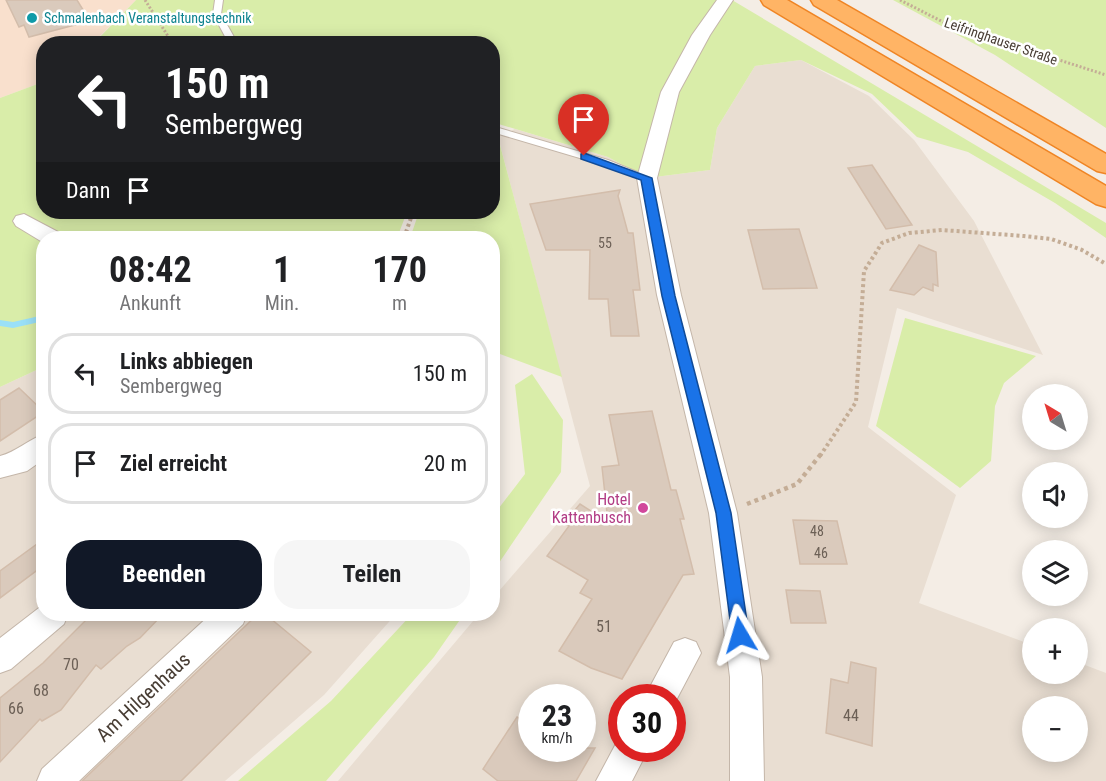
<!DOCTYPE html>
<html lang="de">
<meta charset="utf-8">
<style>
:root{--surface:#fff;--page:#f6f6f6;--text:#202124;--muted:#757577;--line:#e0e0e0;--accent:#111827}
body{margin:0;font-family:"Roboto Condensed",sans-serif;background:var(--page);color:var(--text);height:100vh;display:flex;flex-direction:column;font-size:22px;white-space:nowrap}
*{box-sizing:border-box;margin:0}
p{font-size:20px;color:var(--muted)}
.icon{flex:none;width:33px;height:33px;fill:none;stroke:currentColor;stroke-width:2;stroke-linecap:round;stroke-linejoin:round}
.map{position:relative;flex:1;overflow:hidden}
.sheet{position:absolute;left:36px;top:231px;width:464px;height:390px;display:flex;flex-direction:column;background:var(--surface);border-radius:24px;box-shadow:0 3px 15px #0003}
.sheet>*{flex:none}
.hud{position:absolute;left:36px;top:36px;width:464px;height:183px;border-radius:24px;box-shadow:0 3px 15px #0003;background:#202124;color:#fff;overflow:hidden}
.needle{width:39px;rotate:322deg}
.buttons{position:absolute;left:1022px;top:384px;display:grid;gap:12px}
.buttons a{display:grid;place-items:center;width:66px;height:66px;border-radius:50%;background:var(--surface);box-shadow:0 3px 15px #0003;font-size:30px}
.speed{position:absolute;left:518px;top:684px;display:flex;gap:12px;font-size:30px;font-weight:700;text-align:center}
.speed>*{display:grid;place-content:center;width:78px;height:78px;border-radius:50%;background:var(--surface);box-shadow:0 3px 15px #0003;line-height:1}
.speed small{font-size:15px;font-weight:400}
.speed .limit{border:9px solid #d22;background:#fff;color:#111}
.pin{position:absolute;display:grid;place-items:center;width:51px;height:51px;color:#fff;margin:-62px -26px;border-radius:50% 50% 50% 0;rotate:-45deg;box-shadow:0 0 6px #0007}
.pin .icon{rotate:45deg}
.me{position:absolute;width:66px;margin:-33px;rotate:353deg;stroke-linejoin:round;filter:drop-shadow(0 0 4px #0008)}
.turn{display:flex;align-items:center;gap:21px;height:126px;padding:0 30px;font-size:27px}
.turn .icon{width:78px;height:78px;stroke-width:2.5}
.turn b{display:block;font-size:42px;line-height:51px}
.then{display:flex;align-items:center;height:57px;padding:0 30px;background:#0003;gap:12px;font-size:22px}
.eta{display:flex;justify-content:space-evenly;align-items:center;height:102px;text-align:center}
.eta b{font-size:36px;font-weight:700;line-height:42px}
.cta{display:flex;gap:12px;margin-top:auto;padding:12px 30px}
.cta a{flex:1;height:69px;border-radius:24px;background:var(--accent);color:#fff;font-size:24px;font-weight:700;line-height:69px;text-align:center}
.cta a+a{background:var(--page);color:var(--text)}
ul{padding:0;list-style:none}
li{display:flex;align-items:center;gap:18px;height:81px;margin:0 12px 9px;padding:0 18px;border:3px solid var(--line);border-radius:24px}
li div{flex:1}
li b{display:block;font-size:22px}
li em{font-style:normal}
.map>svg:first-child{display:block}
</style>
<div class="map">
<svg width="1106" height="781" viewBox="0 0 1106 781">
<rect width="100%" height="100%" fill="#f4ede5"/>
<path fill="#e9ded2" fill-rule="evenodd" d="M801,60l68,36 45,44 60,81 69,134 -146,-47 -29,119 88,68 -37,108 113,42v29h45v-12l29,11v108h-768l141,-167h13v-15l98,-113 -92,-349 17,-8 93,28 39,21 63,-8 7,-42 38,-62zM531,698h51v50h-51zM621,698h51v50h-51zM1032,706h45v46h-45z
M43,367l1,247h352l-72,81 -99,86h-225v-394z"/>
<path fill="#f9e0cd" d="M0,0h136l-43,43 -49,1 -1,38 -43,16z"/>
<path fill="#d9eda9" d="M136,0h596l374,223v15l-51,-35 -87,-51 -51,-15 -45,-43 -71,-34 -46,6 -38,62 -7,42 -63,8 -39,-21 -116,-35v-78h-399z
M893,0h213v128l-111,-73z
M43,82l1,130h363l-10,26h-353l-1,129 -43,20v-289z
M492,144l8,1 62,232 -70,-26v-113h-82l9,-26h73z
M905,318l131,38 -32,27 -9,23 -4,55 -31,27 -84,-62z
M532,374l31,46 -2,52 -69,101v-56l33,-43 -10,-89z
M412,614h52l-30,43 -108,124h-88l93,-80z"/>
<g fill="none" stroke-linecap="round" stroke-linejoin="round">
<path fill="#9ae0f8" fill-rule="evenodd" d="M44,315v6l-31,7 -13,-2v-6l13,2z"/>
</g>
<path fill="#dacabc" stroke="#d3bdab" stroke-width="1.5" d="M6,0h71l13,21 -61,16 -5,-12 -5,2z
M872,165l40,60 -26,4 -38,-61z
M620,190l-2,6 10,37h5l7,57h-7l6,46h-28l-3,-37h-19l1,-49h-44l-16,-46z
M799,229l18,59 -54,1 -15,-59z
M919,245l17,7 2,34 -5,-2v7l-10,-4 -9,8 -24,-5z
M19,388l25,24 -44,29v-41z
M652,411l19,79h5l8,29h-4l14,55 -11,1 -61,104 -31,-11 -32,-17 33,-52 -12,-6 8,-13 -41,-24 22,-30 -5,-3 16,-19 28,18 -6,-55 17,-2 -10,-50z
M793,520l44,1 10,43h-47z
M44,539v26l-44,33v-27z
M786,590l34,1 6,32h-35z
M96,614h67l-23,24 -13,8 -26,23 -5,-4 -35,45 -19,11 -2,-2 -40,43v-64l43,-35 43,-43z
M258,614h7l46,38 -130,129h-99z
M851,662l25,6 -4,78 -46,-13 5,-54 17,4z
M517,717l14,9v22h64l-19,33h-78l-15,-12z"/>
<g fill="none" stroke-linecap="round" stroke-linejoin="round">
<defs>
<path id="lane" d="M215,0h8l-2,14 17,30h-9l-16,-30z
M492,126l116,34 44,18 -5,3 -4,-1 -43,-16 -108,-32z"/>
<path id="street" d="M717,0h16l-23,35 -31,57 -22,86 24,117 56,218 25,164 2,104h-34v-104l-21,-164 -52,-218 -20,-117 24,-86 31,-57z
M24,214l36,19 3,5h-19v5l-28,-17 -3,-5 3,-5z
M44,434v25l-17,12 -27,7v-22c16,-4 28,-16 44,-22z
M44,604v10h24l-4,10 -53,45 -11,4v-35z
M211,614h36l-4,10 -164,157h-42l5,-12z
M685,638l11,4 5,11 -29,55v-10h-28l30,-56z
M620,736l1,12h28l-17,33h-36z"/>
<path id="highway" d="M761,0h26l319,186v21l-10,-3 -332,-199z
M811,0h26l269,154v19l-9,-2 -283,-166z"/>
</defs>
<use href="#lane" stroke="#c4b6a9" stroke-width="2"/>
<use href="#street" stroke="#c4b6a9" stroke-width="2"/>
<use href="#highway" stroke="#ef8525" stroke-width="3"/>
<path stroke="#c4ad96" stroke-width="3" stroke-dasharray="2 2" stroke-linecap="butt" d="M145,0l28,44
M900,0l47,24 159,51"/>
<path stroke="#c4ad96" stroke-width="4" stroke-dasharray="3 3" stroke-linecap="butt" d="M404,238l9,-26
M820,456l36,-54 8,-131 18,-28 27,-10 33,-3 82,6 27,3 31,11 24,14"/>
<path stroke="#c4ad96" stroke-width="4.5" stroke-dasharray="4 4" stroke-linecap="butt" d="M747,504l50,-20 24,-30"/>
<use href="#lane" fill="#fff" fill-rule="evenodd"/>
<use href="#street" fill="#fff" fill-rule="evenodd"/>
<use href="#highway" fill="#ffb465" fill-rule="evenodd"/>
</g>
<path fill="#1a73e8" stroke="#114b97" stroke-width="1.5" d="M584,153l68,25 23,118 56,217 18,122 -3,5 -6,2 -5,-2 -3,-5 -16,-122 -54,-217 -21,-116 -60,-21v-5z"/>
<circle fill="#0f9aa8" stroke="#fff" stroke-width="2" cx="32" cy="18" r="6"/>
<circle fill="#d1479c" stroke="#fff" stroke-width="2" cx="643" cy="508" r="6"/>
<g text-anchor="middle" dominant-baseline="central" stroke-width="5" stroke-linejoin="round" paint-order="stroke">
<g font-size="14" fill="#0d838f" stroke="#fff" text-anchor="start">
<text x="44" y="18">Schmalenbach Veranstaltungstechnik</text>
</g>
<g font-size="14" fill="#483d34" stroke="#fff">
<text transform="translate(1001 41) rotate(19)">Leifringhauser Straße</text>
</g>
<g font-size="14" fill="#6c6056">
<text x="605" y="243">55</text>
<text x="817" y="531">48</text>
<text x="821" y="553">46</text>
</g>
<g font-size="16" fill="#b23c85" stroke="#fff" text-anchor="end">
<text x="631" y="499">Hotel<tspan x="631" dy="18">Kattenbusch</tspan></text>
</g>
<g font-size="16" fill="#6c6056">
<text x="604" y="626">51</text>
<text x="71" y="664">70</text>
<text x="41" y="690">68</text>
<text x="16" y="708">66</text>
<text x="851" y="715">44</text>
</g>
<g font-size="20" fill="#483d34" stroke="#fff">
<text transform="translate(143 697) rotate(-43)">Am Hilgenhaus</text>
</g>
</g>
</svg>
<div class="buttons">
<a><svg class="needle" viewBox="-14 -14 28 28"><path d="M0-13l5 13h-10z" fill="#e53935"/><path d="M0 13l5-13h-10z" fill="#757577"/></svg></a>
<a><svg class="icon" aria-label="sound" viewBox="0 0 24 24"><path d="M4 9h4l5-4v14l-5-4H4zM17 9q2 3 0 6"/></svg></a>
<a><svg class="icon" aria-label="layers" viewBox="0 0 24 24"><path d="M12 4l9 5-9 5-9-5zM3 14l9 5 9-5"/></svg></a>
<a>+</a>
<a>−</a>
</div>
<div class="speed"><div>23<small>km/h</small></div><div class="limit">30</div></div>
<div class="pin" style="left:584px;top:156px;background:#d93025"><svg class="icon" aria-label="arrive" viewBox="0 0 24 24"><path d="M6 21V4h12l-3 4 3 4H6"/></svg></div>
<svg class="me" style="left:740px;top:635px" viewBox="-20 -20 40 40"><path d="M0-17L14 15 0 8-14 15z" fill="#1a73e8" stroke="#fff" stroke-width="4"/></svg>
<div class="hud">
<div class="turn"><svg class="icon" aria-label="left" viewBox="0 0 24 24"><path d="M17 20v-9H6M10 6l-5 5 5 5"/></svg><div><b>150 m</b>Sembergweg</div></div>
<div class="then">Dann<svg class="icon" aria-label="arrive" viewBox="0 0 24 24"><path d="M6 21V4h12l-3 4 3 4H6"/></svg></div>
</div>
<section class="sheet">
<div class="eta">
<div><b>08:42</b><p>Ankunft</p></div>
<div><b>1</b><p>Min.</p></div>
<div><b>170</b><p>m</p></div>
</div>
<ul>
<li><svg class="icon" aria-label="left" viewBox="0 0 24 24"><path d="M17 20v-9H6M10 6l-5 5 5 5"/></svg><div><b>Links abbiegen</b><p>Sembergweg</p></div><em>150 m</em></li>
<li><svg class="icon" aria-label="arrive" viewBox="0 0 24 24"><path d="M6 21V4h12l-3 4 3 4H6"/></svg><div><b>Ziel erreicht</b></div><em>20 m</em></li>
</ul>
<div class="cta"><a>Beenden</a><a>Teilen</a></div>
</section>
</div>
